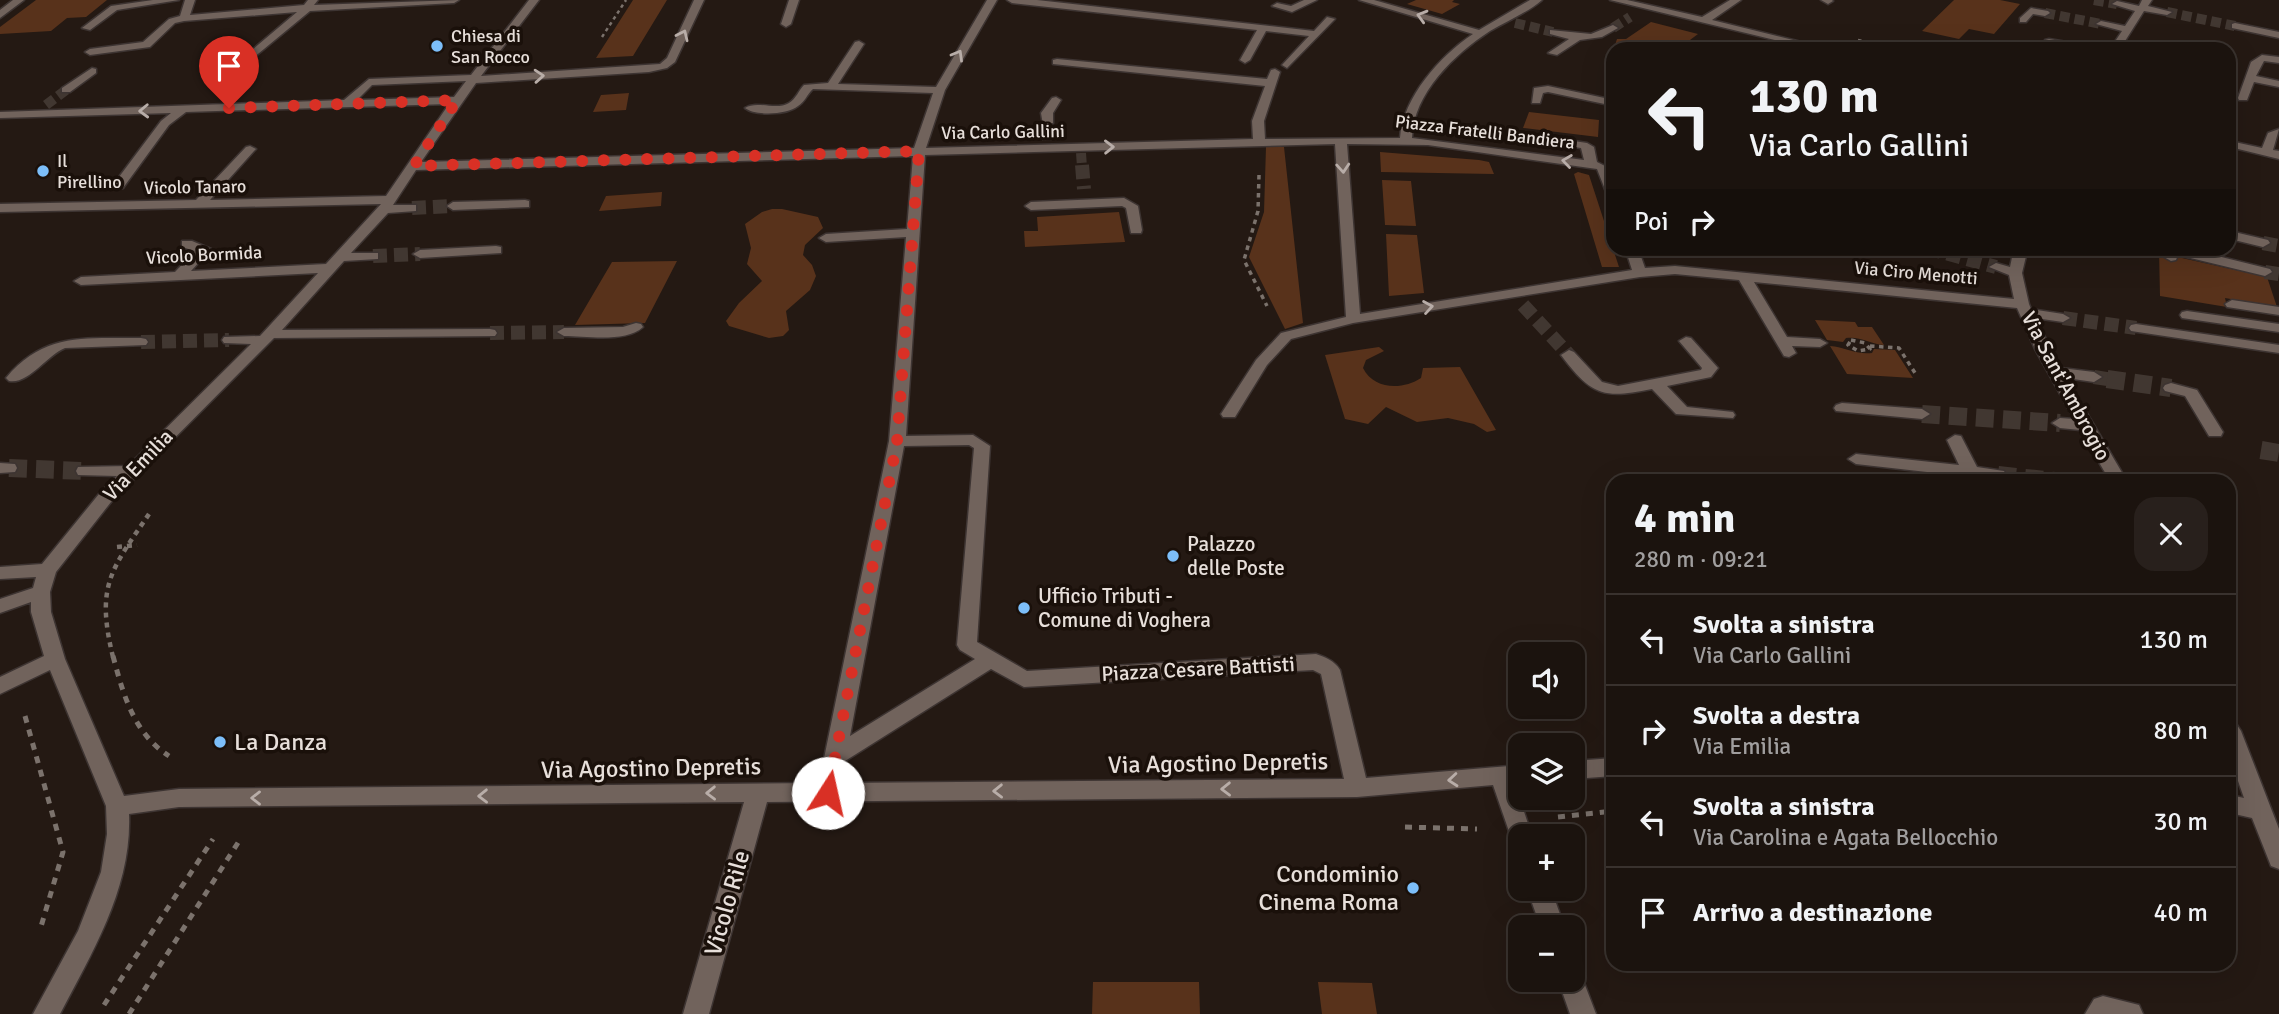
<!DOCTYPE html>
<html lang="it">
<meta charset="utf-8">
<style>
:root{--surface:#1b130e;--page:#28201c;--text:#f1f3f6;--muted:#a09e9e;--line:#39322e}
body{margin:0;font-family:Signika,sans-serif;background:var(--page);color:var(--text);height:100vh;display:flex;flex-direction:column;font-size:26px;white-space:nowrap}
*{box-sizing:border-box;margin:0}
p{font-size:23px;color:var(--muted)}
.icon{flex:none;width:38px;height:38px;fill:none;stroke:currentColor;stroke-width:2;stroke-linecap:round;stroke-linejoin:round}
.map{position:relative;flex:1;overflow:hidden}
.drawer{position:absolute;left:1606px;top:474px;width:630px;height:497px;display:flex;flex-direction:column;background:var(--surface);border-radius:21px;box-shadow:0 7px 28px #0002,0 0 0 2px var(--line)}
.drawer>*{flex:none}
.guide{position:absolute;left:1606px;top:42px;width:630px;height:214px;border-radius:21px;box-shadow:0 7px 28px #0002,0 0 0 2px var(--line);background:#1b130e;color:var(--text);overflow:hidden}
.controls{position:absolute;left:1508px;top:642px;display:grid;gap:14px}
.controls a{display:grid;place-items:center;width:77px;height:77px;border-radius:14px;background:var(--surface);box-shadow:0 7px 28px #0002,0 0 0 2px var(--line);font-size:35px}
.pin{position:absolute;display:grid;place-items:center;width:60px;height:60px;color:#fff;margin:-72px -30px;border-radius:50% 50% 50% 0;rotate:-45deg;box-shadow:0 0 7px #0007}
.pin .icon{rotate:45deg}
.me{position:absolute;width:77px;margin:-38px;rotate:10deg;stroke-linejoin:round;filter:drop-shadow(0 0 5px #0008)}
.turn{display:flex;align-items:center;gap:24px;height:147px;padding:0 28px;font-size:32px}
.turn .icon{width:91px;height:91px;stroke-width:2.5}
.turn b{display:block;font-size:49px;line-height:60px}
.then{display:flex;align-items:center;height:66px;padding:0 28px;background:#0003;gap:14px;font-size:26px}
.round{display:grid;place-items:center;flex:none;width:74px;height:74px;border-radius:21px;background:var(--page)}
.overview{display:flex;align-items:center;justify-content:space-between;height:119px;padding:0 28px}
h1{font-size:42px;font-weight:800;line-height:52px}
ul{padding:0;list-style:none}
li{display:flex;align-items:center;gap:21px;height:91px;padding:0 28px;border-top:2px solid var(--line)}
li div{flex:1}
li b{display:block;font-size:26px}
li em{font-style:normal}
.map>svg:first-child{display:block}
</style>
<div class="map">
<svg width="2279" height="1014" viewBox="0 0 2279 1014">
<rect width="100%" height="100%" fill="#241913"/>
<path fill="#58321b" d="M36,0h71l-21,17 -19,1 -16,13 -51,3v-7z
M633,0h34l-34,56 -37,2z
M1416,0h38l-2,2 8,2 -18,10 -35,-10z
M1954,0h46l20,4 -26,30 -25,-5 -10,10 -37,-8z
M1651,22l47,12 -20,15h-49l-14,-4 2,-6h9z
M629,93l-3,17 -33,2 8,-17z
M1529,112l70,8 -1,17 -75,-9z
M1266,147h18l19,176 -18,6 -36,-72 15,-45z
M1380,152l99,8 10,2 5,12 -113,-2z
M1578,172l11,3 30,92h-17l-28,-93z
M1382,180l29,1 5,45 -31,-1z
M662,192l-1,14 -62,5 7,-15z
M772,209h10l36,8 5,11 -18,17 -2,10 9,10 4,11 -6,14 -24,21 3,19 -6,6 -14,2 -40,-12 -3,-5 13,-18 23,-22 -15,-17 4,-16 -6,-24 17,-12z
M1119,212l6,30 -100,5 -1,-16h14l-1,-14z
M1386,234l31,1 7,58 -35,3z
M2159,249h23v9l85,19 10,30 -52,-9 2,9 -67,-11z
M677,261l-32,62 -70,2 37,-63z
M1815,320l40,2 3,5h14l12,18c-14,-1 -24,-9 -38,-7l-3,4 -16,-2z
M1830,346c15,1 26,9 42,7l2,-4 21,1 18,28 -66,-4z
M1379,347l5,4 -18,9 -3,8c11,22 40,22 58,10l2,-10 37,-1 36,63 -9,2 -13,-8 -26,-6 -31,4 -31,-15 -18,17 -23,-5 -20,-64z
M1093,982h106l1,32h-108z
M1318,982l54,1 5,31h-55z"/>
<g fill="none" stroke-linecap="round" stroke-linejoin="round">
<path stroke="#413731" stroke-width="10" stroke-dasharray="10 5" stroke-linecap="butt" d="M2094,0l23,4
M2167,12l68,14
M2045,13l56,11
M1515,23l38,9
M1613,28l17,-11
M46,105l20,-15
M1047,123v18
M1081,153l1,14"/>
<path stroke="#413731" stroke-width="14" stroke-dasharray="14 7" stroke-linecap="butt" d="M1082,165l2,24
M412,208l41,-2
M2263,243l16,3
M1927,248l69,19
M373,256l47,-2
M2265,272l14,2
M1523,305l46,50
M2063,318l73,10
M490,333l74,-1
M141,342l88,-2
M2094,377l26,4"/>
<path stroke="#413731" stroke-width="18" stroke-dasharray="18 9" stroke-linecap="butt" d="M2107,379l64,9
M1922,414l138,9
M2261,450l18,3
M9,468l75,3
M1998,475l57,6"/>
<defs>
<path id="minor" d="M13,0h11l-24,18v-8z
M153,0h26l-62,10 -27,20 -8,-2 29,-22z
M185,0h10l-5,15 114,-10 4,-5h10l-4,5 145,-5 -5,3 -144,8 -80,66 -5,-3 1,-2 71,-60 -113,9 -9,2 -25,24 -60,8 -5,-3 5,-3 53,-7 26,-23 11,-3z
M529,0h10l-58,76 179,-12 7,-6 27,-58h10l-29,62 -8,6 -18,4 -173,11 -55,79 493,-14 19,-55 -120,-4c-6,5 -8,13 -15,17 -11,9 -43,10 -53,2 12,-8 31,3 44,-5 7,-4 10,-13 15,-18l24,-2 27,-41 4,-1 5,3 -26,40 98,3 51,-87h10l-52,90 -19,58 327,-9 -1,-18 13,-35 -212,-22v-4l4,-1 210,20 4,-9 4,-1 5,3 -16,49 1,18 135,-1c3,-41 40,-82 73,-104l-114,-34h15l105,30 51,-30h12c-15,13 -35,21 -52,31 -35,23 -77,62 -78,107l172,22 -3,-12 -54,-8 -6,-3 6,-3 60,9 7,4 3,15 12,6 5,12v21l-6,-4 -11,-28 -169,-24 -81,-1 13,170 272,-44 -7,-22h13l7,20 30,-2 339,33 -5,-24 -20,-8 7,-4 14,4 4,-19h14l-6,25 7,31 2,5 32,5 7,4 -7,4 -28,-4 26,50 33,4 8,5 -8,5 -28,-4 61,103h-17l-30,-51 -20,-2 -8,-5 8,-5 14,1 -39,-70 -18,-41 -263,-26 33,55 33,2 7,4 -7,4 -28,-1 4,7 -7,4 -5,-1 -45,-76 -64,-6 -35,3 -287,46 -62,16 -24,26 -32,52h-12l-2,-3 35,-54 25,-27 65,-16 -11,-173 -410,11 -19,281 67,-1 17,11 -13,196 50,29 289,-17c9,3 19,7 24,16l26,108 155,-13v18l-6,1 17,52h-11v10l-8,-3 -20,-58 -136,12 -590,5 -58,212h-26l61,-212 -565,5 -50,7c3,73 -36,137 -69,200h-27l45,-83 23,-59 6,-38 -1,-28 -56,-136 -50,24v-17l44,-21 -13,-44v-10l-31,11v-14l33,-11 3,-11 -36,2v-12l42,-3 57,-70 18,-18 -39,-1 -2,-4 2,-4 50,-1 123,-122 -27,-1 -2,-3 2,-3 36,-1 58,-63 -237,12 -7,-4 7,-4 94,-5 20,-21 -13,-4v-6h10l19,8 -20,22 135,-7 55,-60 -381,8v-8l196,-4 50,-53 4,-1 6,3 -2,2 -44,49 176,-4 63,-92 -263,8 -17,13 -46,63 -4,1 -6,-4 48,-64 10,-8 -171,5v-6l344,-12 25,-21 102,-4zM466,81l-12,16 -97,3 15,-15zM913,156l-6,73 -81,5 -7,4 7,4 80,-5 -17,204 -70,342 -640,6 -55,7 -59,-137 -14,-47 -1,-20 6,-20 55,-70 163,-164 221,-2 2,-3 -2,-3 -5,-1 -208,1 62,-69 34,-2v-6h-27l37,-40 28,-2v-6h-23l23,-35zM969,445l5,3 -17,197 3,5 15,9 -125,77 54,-290zM991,669l33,18 289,-17 8,4 23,105 -503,4 4,-22z
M789,0h10l-8,24 -5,3 -5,-3z
M1007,0h30l277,31 13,-14 8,2 -48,49 -5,-3 27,-29 -43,-5 -16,29 -5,3 -5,-3 17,-30 -245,-27z
M1304,0h13l-25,12 -20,-6 5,-3 14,3z
M1610,0h17l75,17 28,-17h11l-29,20 118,29h-18z
M1821,0h11l1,1 -5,3z
M2142,0h10l-4,6 24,6 -5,3 -23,-4 -24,38h-10l12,-18 -26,-7 5,-3 24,5 10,-15 -23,-7 5,-3 22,5z
M2031,8l17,3 2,2 -5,3 -12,-2 -7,8h-6v-4z
M2235,23l44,9v6l-47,-10v-4z
M1613,25l5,3 -16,9 -22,3 -23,15 -9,-2 21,-14 -19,-5v-4l41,4z
M2049,39l41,7 5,3h-23l-27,-5v-4z
M2262,55l17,2v6l-15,-2 -8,15 23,5v6l-25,-5 -7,18h-8l-1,-2 13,-36z
M92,68l4,1v4l-26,19h-8v-4z
M1548,86l66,14v6l-66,-14 -5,1 -3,10h-8l2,-15z
M1056,97l5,3 -8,13v10l-10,2 -2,-12 11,-15z
M2279,129l-6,21 6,1v8l-49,-12v-6l32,7 6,-15z
M1124,198l14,8 4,24 -1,3h-10l-5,-25 -4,-2 -91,4 -6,-4 6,-4z
M525,200l4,1v6l-76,3 -6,-4 6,-4z
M2230,231l38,9 2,3 -7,4 -33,-8z
M496,246l5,1v6l-81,5 -7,-4 7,-4z
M2166,248h19l85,21 2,3 -7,4 -87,-21 -2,5 -5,1 -7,-4z
M2232,300l47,7v8l-52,-8 -2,-3z
M2187,311l92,13v8l-97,-14 -2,-3 2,-3z
M636,323l5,1 2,3c-17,16 -57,9 -79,9l-7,-4 7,-4 59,-1z
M2136,324l143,21v8l-148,-22 -2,-3 2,-3z
M1686,337l5,1 27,30 -7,9 -44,9 20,21 46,5 2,3 -2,3 -57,-4 -24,-25c-49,10 -60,7 -91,-34l8,-5 5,2 28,30 16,4 83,-16 1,-2 -23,-27z
M141,338l5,1 2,3 -2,3 -81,3c-18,7 -37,37 -56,33l-3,-3c39,-47 81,-39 135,-40z
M2171,383l26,7 26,42 -2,4h-12l-24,-40 -20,-5 -2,-3 2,-3z
M1842,403l80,6 8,5 -8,5 -86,-8 -2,-3 2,-3z
M1955,435l6,1 16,31 27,4 2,4 -2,4 -6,1 -142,-16 -8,-5 8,-5 103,11 -12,-25z
M0,463l15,1 2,4 -2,4 -15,1z
M2230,723l7,2 4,6 38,98v40l-8,-3 -19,-48 -22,-5v-18l14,3 -14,-40z
M1614,758v18l-41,3v-18z
M1527,889h24l14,39h-24z
M1573,969l7,3 16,42h-26l-12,-34h15z
M2103,996l36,9 4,9h-58l9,-15z"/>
</defs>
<use href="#minor" stroke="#3d3432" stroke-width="3"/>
<path stroke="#7b726c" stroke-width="2.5" stroke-dasharray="3.5 3.5" stroke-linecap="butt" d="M602,37l24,-37
M1858,40l38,9"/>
<path stroke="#7b726c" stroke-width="3.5" stroke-dasharray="4.5 4.5" stroke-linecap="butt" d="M1259,175l-1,36 -14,49 23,46
M1851,340l14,3 5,6 -12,2 -10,-6z
M1870,346l29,2 18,28"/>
<path stroke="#7b726c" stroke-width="4.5" stroke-dasharray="5 5" stroke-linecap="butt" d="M117,547l20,-2
M1608,637h6
M113,657c-18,-73 -1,-88 38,-146"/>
<path stroke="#7b726c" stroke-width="5" stroke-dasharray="7 7" stroke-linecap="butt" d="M113,656c10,38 21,78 56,100
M25,716l38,136 -23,78
M1558,817l56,-6
M1405,827l72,2
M104,1005l109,-166
M129,1014l112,-176"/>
<use href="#minor" fill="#71635c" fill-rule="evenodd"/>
</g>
<defs><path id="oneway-chevron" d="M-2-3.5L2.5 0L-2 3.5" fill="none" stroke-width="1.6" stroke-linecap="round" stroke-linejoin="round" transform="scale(1.75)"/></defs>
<g stroke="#b8ada8">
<use href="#oneway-chevron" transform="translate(1422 16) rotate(-164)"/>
<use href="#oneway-chevron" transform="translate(683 35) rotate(-65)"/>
<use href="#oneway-chevron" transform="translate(958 55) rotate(-60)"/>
<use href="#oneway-chevron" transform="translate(539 76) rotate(-4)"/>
<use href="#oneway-chevron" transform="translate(144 111) rotate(178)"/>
<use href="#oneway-chevron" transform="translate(1109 147) rotate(-1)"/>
<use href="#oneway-chevron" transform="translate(1567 161) rotate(-172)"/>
<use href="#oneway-chevron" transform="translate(1343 168) rotate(86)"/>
<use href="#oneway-chevron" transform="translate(1428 307) rotate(-9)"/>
<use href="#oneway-chevron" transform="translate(1453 780) rotate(175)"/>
<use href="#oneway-chevron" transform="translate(1226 789) rotate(179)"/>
<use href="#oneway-chevron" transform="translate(998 791) rotate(179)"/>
<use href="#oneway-chevron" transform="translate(711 793) rotate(179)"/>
<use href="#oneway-chevron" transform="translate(483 796) rotate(179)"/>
<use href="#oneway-chevron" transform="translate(256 798) rotate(-180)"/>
</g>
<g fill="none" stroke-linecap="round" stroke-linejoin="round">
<path stroke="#d93025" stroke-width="12" stroke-dasharray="0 21.6" d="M229,108l228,-8 -43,66 505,-15 -22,291 -69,351"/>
</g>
<g fill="#7cbef9" stroke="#1a100a" stroke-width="2.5">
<circle cx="437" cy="46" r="7"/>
<circle cx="43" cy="171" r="7"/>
<circle cx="1173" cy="556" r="7"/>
<circle cx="1024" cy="608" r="7"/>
<circle cx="220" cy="742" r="7"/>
<circle cx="1413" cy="888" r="7"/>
</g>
<g text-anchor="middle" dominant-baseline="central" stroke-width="7" stroke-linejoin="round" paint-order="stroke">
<g font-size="18" fill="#e7dfda" stroke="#1a100a" text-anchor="start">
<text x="451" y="36">Chiesa di<tspan x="451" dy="21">San Rocco</tspan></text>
<text x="57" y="161">Il<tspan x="57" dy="21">Pirellino</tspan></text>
</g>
<g font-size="18" fill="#e7dfda" stroke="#1a100a">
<text transform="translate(1003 132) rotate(-1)">Via Carlo Gallini</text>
<text transform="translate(1485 132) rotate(7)">Piazza Fratelli Bandiera</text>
<text transform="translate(195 187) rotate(-1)">Vicolo Tanaro</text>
<text transform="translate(204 255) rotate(-3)">Vicolo Bormida</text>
<text transform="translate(1916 273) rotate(5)">Via Ciro Menotti</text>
</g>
<g font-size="21" fill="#e7dfda" stroke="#1a100a">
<text transform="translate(2066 386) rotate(62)">Via Sant'Ambrogio</text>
<text transform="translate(138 465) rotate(-46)">Via Emilia</text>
<text transform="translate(1198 669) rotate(-3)">Piazza Cesare Battisti</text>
</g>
<g font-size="21" fill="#e7dfda" stroke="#1a100a" text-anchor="start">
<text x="1187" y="544">Palazzo<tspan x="1187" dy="24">delle Poste</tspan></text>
<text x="1038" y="596">Ufficio Tributi -<tspan x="1038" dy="24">Comune di Voghera</tspan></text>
</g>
<g font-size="24" fill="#e7dfda" stroke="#1a100a" text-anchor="start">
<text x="234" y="742">La Danza</text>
<text x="1399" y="874" text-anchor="end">Condominio<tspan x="1399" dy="28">Cinema Roma</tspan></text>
</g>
<g font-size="24" fill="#e7dfda" stroke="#1a100a">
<text transform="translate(1218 763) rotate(-1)">Via Agostino Depretis</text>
<text transform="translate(651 768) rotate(-1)">Via Agostino Depretis</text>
<text transform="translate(727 903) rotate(-74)">Vicolo Rile</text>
</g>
</g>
</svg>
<div class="controls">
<a><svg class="icon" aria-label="sound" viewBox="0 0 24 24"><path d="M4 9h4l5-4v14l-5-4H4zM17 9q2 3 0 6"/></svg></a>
<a><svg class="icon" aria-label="layers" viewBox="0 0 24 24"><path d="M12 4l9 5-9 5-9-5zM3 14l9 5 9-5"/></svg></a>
<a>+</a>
<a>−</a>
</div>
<div class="pin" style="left:229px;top:108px;background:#d93025"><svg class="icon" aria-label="arrive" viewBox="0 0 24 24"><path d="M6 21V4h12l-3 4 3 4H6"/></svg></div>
<svg class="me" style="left:828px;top:793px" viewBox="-20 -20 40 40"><circle r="19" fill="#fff"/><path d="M0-13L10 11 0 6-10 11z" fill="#d93025"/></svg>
<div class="guide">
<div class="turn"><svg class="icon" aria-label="left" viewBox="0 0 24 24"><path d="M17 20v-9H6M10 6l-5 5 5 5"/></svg><div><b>130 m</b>Via Carlo Gallini</div></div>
<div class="then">Poi<svg class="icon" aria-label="right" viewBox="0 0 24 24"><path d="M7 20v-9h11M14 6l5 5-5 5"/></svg></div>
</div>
<section class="drawer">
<div class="overview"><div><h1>4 min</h1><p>280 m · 09:21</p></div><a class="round"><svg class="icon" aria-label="close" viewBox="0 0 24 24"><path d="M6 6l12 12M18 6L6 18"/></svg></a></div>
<ul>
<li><svg class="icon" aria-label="left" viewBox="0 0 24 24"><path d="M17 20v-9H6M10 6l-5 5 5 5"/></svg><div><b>Svolta a sinistra</b><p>Via Carlo Gallini</p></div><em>130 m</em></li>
<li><svg class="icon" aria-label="right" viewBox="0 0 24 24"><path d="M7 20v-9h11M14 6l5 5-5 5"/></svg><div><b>Svolta a destra</b><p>Via Emilia</p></div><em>80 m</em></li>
<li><svg class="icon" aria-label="left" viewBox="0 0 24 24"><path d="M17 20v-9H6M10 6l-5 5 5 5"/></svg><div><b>Svolta a sinistra</b><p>Via Carolina e Agata Bellocchio</p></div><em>30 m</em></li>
<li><svg class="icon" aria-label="arrive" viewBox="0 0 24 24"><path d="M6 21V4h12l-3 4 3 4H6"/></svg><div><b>Arrivo a destinazione</b></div><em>40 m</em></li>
</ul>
</section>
</div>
